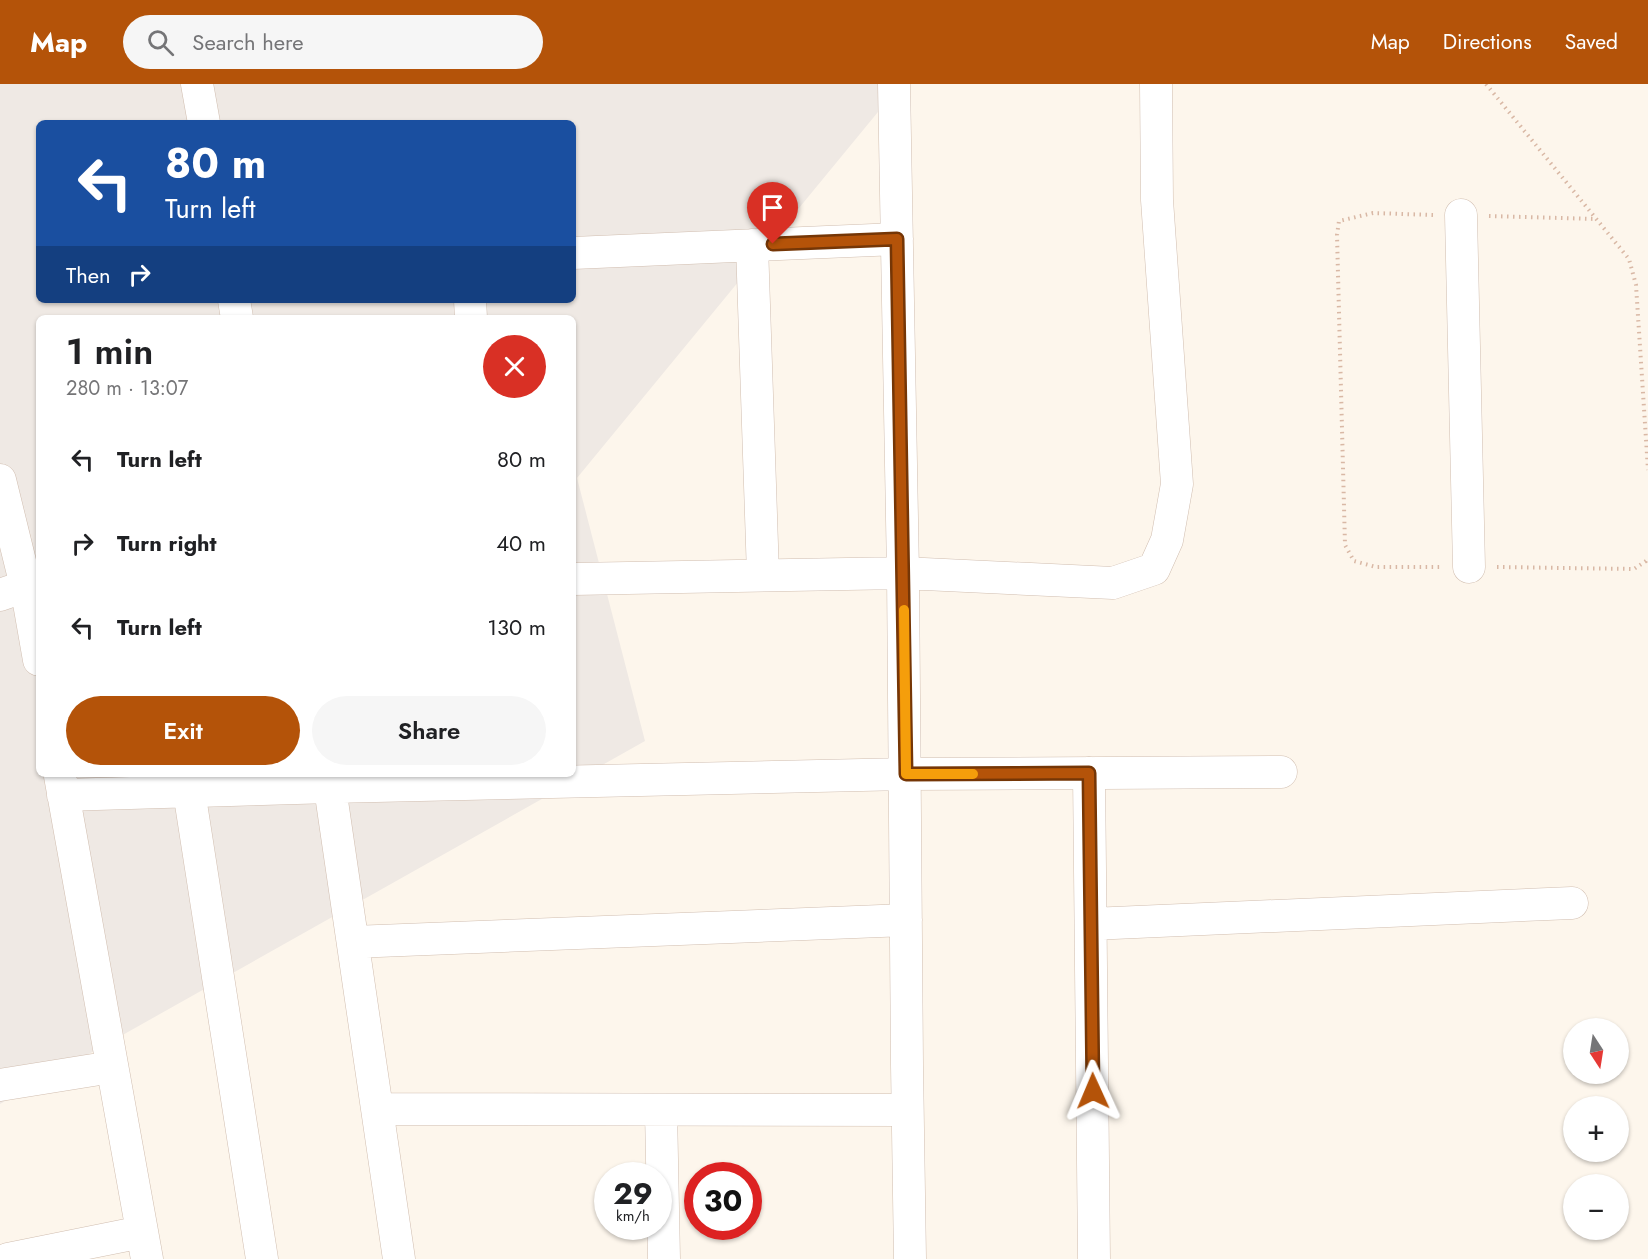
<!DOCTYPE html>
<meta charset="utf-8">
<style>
:root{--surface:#fff;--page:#f6f6f6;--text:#202124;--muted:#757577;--accent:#b45309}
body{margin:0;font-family:Jost,sans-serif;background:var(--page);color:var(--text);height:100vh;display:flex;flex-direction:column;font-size:22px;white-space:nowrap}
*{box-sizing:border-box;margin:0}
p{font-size:20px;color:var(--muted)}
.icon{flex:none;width:33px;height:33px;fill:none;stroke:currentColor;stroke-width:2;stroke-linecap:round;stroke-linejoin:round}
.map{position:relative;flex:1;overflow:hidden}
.drawer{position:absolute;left:36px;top:231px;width:540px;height:462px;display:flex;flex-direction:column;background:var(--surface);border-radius:9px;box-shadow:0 2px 4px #0004}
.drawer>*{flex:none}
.banner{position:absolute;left:36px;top:36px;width:540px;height:183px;border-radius:9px;box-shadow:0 2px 4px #0004;background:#1a4fa0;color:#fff;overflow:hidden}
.needle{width:39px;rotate:168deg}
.tools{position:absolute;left:1563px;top:934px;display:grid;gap:12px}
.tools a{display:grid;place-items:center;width:66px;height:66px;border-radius:50%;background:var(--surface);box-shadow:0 2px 4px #0004;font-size:30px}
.speed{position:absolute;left:594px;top:1078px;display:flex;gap:12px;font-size:30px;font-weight:700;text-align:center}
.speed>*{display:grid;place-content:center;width:78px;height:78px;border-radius:50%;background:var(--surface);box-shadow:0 2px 4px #0004;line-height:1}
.speed small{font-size:15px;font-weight:400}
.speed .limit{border:9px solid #d22;background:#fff;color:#111}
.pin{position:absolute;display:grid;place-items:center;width:51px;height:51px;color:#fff;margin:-62px -26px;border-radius:50% 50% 50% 0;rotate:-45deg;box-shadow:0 0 6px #0007}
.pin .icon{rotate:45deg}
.me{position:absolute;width:66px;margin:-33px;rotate:359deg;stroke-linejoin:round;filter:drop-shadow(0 0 4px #0008)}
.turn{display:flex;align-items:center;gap:21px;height:126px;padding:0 30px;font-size:27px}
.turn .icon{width:78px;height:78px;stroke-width:2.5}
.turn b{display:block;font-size:42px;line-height:51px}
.then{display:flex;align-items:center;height:57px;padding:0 30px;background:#0003;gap:12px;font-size:22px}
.round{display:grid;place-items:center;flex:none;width:63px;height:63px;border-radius:32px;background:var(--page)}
.overview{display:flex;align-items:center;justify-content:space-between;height:102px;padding:0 30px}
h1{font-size:36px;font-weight:600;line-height:45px}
.primary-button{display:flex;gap:12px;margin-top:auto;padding:12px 30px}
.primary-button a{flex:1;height:69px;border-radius:36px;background:var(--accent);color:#fff;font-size:24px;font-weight:600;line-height:69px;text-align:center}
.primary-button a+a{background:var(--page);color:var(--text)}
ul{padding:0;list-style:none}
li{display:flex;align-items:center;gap:18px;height:84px;padding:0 30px}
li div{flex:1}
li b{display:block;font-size:22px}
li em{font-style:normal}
header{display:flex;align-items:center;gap:36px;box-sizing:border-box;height:84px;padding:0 30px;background:var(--accent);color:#fff}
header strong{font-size:28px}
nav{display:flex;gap:33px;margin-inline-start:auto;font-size:21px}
.search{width:420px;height:54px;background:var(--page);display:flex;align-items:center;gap:15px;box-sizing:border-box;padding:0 21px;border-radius:33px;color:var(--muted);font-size:22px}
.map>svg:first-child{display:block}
</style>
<header>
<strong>Map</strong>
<div class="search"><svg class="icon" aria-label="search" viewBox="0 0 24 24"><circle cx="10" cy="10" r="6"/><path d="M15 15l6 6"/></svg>Search here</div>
<nav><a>Map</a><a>Directions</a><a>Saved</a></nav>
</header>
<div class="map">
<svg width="1648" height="1175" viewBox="0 0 1648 1175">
<rect width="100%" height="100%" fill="#fdf6ec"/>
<path fill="#efe9e4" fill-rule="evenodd" d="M0,0h901l-324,394 68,263 -645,363zM39,39h534v177h-534zM39,234h534v456h-534z"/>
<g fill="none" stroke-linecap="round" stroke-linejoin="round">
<defs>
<path id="minor" d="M197,0l7,39
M894,0l9,489 4,492 3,194
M1461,131l8,352
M752,161l11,330
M573,169l324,-14
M234,216l3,18
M470,216l1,18
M0,396l26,106 -26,9
M573,495l330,-6 210,10 41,-14 13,-29 10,-56 -20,-284 -1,-116
M26,502l13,74
M1089,689l5,486
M328,690l71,485
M60,692l87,483
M189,707l73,468
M63,711l268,-8 575,-13 375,-2
M1091,840l481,-21
M353,858l553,-22
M0,1001l112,-18
M377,1025l530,1
M661,1026l3,149
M8,1175l134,-27"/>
</defs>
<use href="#minor" stroke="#d1beb0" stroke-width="33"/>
<path stroke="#d9b8a5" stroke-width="4" stroke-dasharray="1.5 4.5" stroke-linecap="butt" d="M1486,0l143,175 7,26 12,185
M1433,131l-60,-2 -34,8 -2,14 8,310 9,16 22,6h66
M1489,132l107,3
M1497,483l137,2 12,-8 2,-4"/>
<use href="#minor" stroke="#fff" stroke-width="32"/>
</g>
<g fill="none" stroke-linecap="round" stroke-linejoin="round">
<defs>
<path id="route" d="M773,160l124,-5 9,535 183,-1 4,318"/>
</defs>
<use href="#route" stroke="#753606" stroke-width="15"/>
<use href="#route" stroke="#b45309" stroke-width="10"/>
<path stroke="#f59e0b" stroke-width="10" d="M904,526l2,164h67"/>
</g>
</svg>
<div class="tools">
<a><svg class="needle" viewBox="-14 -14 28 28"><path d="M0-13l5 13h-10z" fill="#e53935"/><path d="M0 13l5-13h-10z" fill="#757577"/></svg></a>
<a>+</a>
<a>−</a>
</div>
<div class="speed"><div>29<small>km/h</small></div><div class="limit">30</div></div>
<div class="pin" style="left:773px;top:160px;background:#d93025"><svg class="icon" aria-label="arrive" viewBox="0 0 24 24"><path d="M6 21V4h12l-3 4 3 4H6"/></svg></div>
<svg class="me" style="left:1093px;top:1007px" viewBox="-20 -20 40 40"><path d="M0-17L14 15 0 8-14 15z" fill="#b45309" stroke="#fff" stroke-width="4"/></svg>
<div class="banner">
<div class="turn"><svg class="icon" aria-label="left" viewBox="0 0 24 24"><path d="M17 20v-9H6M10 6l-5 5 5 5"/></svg><div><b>80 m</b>Turn left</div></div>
<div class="then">Then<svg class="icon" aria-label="right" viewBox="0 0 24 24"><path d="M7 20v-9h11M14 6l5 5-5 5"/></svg></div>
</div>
<section class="drawer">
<div class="overview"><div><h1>1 min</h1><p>280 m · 13:07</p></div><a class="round" style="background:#d93025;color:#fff"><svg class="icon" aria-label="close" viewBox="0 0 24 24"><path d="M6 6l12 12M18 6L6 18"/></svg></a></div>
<ul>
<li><svg class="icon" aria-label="left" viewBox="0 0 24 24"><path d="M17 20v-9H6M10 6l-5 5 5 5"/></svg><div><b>Turn left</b></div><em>80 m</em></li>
<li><svg class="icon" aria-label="right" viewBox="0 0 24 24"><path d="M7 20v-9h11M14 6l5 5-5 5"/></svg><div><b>Turn right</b></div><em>40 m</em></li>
<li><svg class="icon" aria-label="left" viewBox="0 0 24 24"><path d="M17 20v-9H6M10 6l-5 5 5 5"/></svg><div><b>Turn left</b></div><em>130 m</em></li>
</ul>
<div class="primary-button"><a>Exit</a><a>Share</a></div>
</section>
</div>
